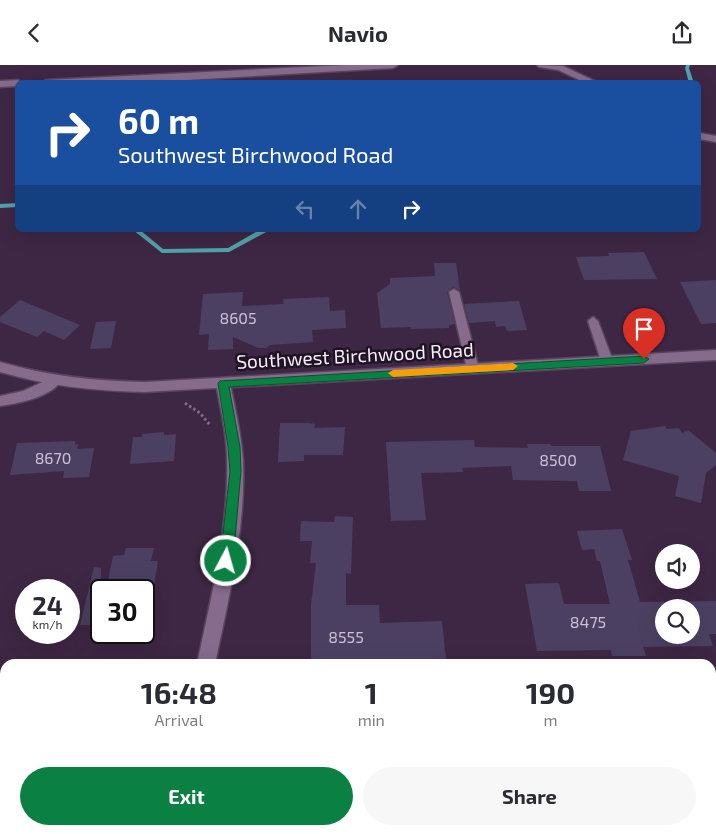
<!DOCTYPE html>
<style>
:root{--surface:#fff;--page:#f7f7f7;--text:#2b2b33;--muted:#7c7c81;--accent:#0b8043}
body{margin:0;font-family:"Exo 2",sans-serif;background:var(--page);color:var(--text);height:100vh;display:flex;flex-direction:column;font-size:19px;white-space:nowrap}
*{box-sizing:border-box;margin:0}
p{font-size:16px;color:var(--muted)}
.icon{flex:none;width:28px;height:28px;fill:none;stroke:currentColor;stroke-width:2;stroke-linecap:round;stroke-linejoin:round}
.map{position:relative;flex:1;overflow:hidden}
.sheet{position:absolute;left:0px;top:594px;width:716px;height:176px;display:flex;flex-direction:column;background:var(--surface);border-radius:15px 15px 0 0;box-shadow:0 5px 20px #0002}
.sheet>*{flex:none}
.guide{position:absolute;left:15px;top:15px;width:686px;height:152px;border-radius:8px;box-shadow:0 5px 20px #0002;background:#1a4fa0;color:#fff;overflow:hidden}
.fabs{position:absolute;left:655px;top:479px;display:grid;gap:10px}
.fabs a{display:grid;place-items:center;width:45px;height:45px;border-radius:50%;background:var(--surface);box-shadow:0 5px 20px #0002;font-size:25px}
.speed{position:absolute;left:15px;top:514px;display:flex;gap:10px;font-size:25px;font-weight:700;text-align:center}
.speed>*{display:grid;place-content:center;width:65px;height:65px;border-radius:50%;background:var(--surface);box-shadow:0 5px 20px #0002;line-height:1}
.speed small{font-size:12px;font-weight:400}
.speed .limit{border:2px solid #111;border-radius:8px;background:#fff;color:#111}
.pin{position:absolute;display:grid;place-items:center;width:42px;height:42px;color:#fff;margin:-51px -21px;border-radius:50% 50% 50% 0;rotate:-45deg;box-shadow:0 0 5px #0007}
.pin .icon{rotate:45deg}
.me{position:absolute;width:55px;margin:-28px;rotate:6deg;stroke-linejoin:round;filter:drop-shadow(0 0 4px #0008)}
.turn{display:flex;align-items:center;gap:18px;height:105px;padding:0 20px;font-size:22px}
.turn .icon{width:65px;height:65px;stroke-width:2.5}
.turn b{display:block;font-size:35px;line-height:42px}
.lanes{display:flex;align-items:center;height:48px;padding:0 20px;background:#0003;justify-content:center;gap:25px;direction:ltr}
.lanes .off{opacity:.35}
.eta{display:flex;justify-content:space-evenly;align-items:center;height:85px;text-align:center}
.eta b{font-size:30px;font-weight:700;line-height:35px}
.cta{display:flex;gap:10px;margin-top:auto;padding:10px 20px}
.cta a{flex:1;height:58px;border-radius:30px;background:var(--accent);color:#fff;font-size:20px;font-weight:700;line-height:58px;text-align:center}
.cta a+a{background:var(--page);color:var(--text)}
header{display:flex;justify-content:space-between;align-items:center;height:65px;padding:0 20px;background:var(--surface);font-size:22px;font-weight:700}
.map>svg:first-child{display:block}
</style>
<header><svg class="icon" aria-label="back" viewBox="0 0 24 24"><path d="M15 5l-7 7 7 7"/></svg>Navio<svg class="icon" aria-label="share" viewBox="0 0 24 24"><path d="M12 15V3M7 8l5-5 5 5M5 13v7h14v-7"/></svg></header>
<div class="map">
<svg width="716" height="769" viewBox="0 0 716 769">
<rect width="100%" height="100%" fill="#3e2744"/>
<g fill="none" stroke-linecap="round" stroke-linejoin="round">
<path fill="#51a2aa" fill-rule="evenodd" d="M686,0h4l-1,3 5,15h-5l-4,-15z
M18,138v4l-18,1v-4z
M133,165h7l23,19 65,-1 28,-16 5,-2h9l-41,22 -67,1z"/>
</g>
<path fill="#4c4062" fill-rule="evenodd" d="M644,187l13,27 -73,1 -8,-23 33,-1 -1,-3z
M434,198h22l4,27 -7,-3 -6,5 8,32 -6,1v3l-38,1v-2l-30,1 -4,-35 13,-9v-6l45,-2z
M716,215v43l-15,1 -21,-42z
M243,227l-1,14 42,-2 -1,-5 46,-2 1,14 15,-1 1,18 -34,2 1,12 -43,3 -4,3h-8l-25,-11v12l-25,1 1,-16 -10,1 4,-41z
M20,235l60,25 -16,15 -20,-9 -7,6 -37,-15v-5z
M519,236l8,29 -20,1 -2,-5 -9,1 -1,-6 -26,2 -5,-19z
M116,256l-5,27 -21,1 6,-27z
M280,358h29l6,1 -1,4 31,-1 -2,28h-39v6l-26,1z
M665,361l2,3 12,-1 3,5 6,-3 28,23v12l-10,8 -5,30 -26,-7 4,-20 -56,-16 8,-29z
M164,367v3l12,-1 -2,27 -44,3 3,-27h9v-3z
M474,375l1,7 53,1 -1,-4h23l2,2h48l11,45h-32l-2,-10 -64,-1 -2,-14 -49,2 1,4 -42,1 5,47 -35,1 -5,-79z
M75,376v3h3l-1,5 17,-1 -5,29 -26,1 1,-7 -54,4 7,-32z
M335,451l18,1 -2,57 -5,-1v32h33l1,18 62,-2 4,38 -64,3h-71v-57l5,-42h-6l2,-22h-12l1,-20 33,1z
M622,464l10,31h-4l12,42 76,-1v33h-7l4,12 -70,1 3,9h-34l-1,-6 -74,1 -12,-67 34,-1 5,21h46l-10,-43h-3l-3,-12 -12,1 -5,-19zM664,542h27v28h-27z
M126,483h28l-3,13h7l-4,24h-47l6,-29 11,-1z
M94,502l7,1v57h-21z"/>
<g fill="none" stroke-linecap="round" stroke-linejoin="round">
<defs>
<path id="lane" d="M454,224l5,3 20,77 -6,4 -6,-4 -18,-77z
M593,252l5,4 15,40 -2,3h-8l-2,-3 -13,-40z"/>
<path id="street" d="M345,0h53l-5,3 -258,15h-93l4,-3z
M537,0l26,1 36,17h-13l-28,-13 -19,-3z
M18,15l4,3h-4v3l-18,1v-6z
M699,68l17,3v6l-17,-3z
M53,312l5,1 2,4c-9,15 -44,22 -60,24v-10l23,-5z
M223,313l5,1 2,4c5,25 11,50 13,76 3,69 -14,138 -28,205h-18c14,-67 32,-136 30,-205 0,-26 -7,-51 -11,-76l2,-4z
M711,655h5v20h-5z
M22,765h24l-1,4h-24z
M180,765h20v4h-20z"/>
<path id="secondary" d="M716,285v10l-571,32c-50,-1 -97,-6 -145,-20v-10c48,14 95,19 145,20z"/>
</defs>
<use href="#lane" stroke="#58445d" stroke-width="3"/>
<use href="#street" stroke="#58445d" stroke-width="3"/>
<use href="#secondary" stroke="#58445d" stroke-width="3"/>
<path stroke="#7f6b84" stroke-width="3" stroke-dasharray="2.5 2.5" stroke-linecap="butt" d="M185,338l15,10 10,12"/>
<use href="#lane" fill="#866b8c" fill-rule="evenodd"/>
<use href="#street" fill="#866b8c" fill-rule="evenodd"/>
<use href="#secondary" fill="#866b8c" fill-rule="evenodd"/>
</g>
<path fill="#0b8043" stroke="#07532c" d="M644,291l5,3 -5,4 -415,24 11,60 1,24 -8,90 -2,4 -5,1 -4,-1 -2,-4 10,-90 -2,-24 -10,-64 2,-2z"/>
<path fill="#f59e0b" d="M513,298l5,3 -5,4 -120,7 -5,-4 5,-3z"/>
<g text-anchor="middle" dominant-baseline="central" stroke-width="5" stroke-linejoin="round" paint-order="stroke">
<g font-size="16" fill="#cec0d6">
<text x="238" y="252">8605</text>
<text x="53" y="392">8670</text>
<text x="558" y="394">8500</text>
<text x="588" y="556">8475</text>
<text x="346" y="571">8555</text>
</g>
<g font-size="19" fill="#faebfd" stroke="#1f1522">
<text transform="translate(355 290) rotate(-3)">Southwest Birchwood Road</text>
</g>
</g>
</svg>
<div class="fabs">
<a><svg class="icon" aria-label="sound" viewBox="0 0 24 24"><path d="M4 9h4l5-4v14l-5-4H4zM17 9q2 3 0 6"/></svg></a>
<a><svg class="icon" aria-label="search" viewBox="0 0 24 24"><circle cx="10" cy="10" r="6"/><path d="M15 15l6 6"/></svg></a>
</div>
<div class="speed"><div>24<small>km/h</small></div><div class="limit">30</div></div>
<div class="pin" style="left:644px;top:294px;background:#d93025"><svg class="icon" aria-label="arrive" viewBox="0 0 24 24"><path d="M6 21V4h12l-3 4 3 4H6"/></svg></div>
<svg class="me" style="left:226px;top:496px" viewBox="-20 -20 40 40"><circle r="17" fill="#0b8043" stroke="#fff" stroke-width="3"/><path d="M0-11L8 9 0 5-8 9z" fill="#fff"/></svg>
<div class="guide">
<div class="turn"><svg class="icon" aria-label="right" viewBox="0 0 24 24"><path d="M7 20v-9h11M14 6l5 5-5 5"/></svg><div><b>60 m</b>Southwest Birchwood Road</div></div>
<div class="lanes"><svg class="icon off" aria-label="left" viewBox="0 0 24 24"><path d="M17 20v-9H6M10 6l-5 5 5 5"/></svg><svg class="icon off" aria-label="ahead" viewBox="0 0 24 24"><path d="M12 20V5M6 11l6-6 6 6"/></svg><svg class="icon" aria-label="right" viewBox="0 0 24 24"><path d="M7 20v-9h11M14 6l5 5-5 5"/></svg></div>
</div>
<section class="sheet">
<div class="eta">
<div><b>16:48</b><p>Arrival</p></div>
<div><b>1</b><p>min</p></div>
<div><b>190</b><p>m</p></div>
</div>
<div class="cta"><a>Exit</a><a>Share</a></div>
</section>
</div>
